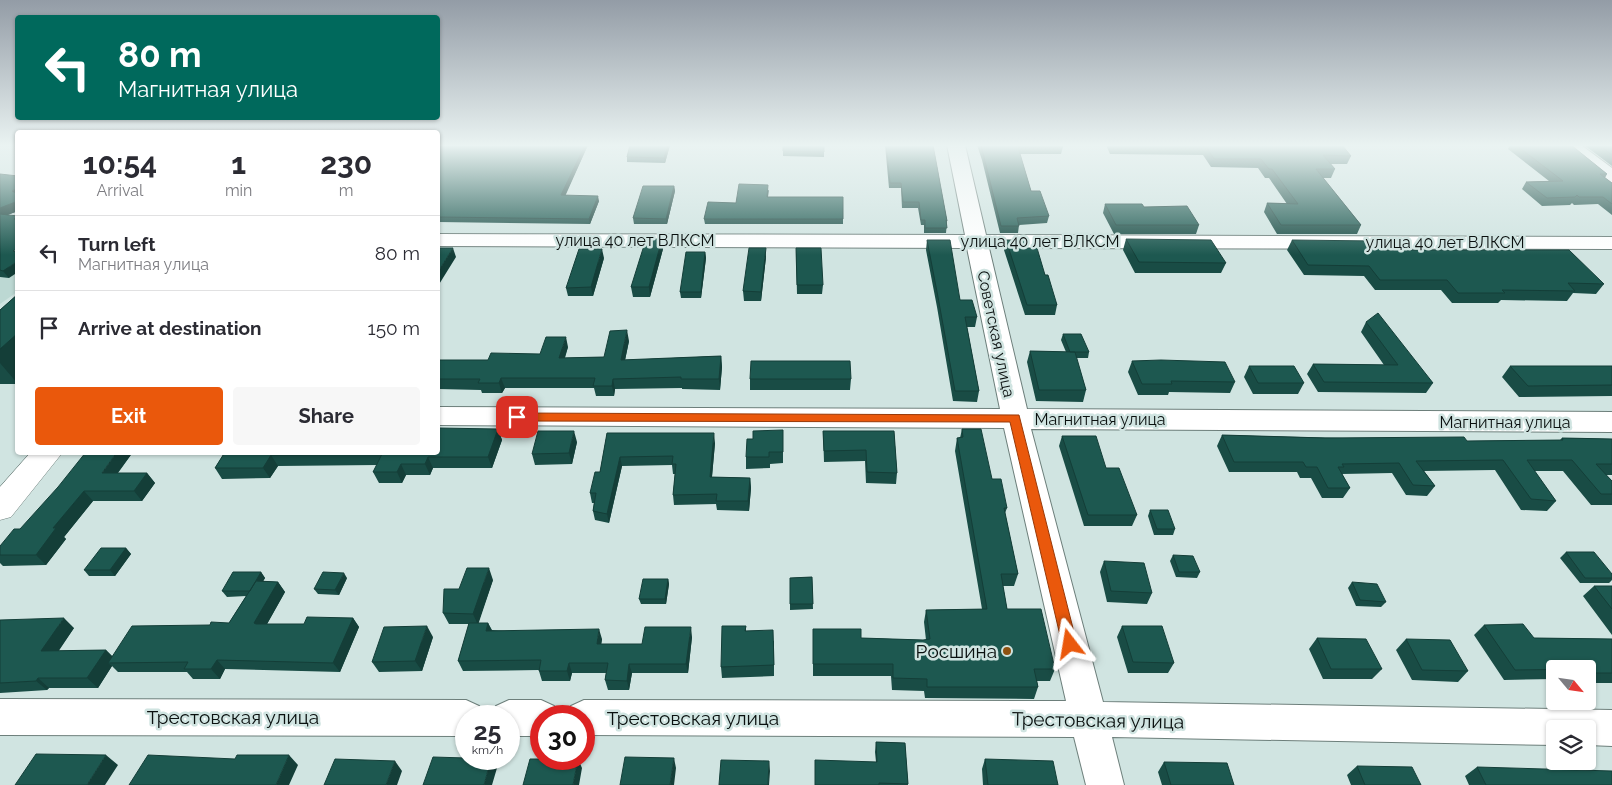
<!DOCTYPE html>
<meta charset="utf-8">
<style>
:root{--surface:#fff;--page:#f7f7f7;--text:#2b2b33;--muted:#7c7c81;--line:#e1e1e2;--accent:#ea580c}
body{margin:0;font-family:Raleway,sans-serif;background:var(--page);color:var(--text);height:100vh;display:flex;flex-direction:column;font-size:19px;white-space:nowrap}
*{box-sizing:border-box;margin:0}
p{font-size:16px;color:var(--muted)}
.icon{flex:none;width:28px;height:28px;fill:none;stroke:currentColor;stroke-width:2;stroke-linecap:round;stroke-linejoin:round}
.map{position:relative;flex:1;overflow:hidden}
.drawer{position:absolute;left:15px;top:130px;width:425px;height:325px;display:flex;flex-direction:column;background:var(--surface);border-radius:5px;box-shadow:0 1px 4px #0004}
.drawer>*{flex:none}
.banner{position:absolute;left:15px;top:15px;width:425px;height:105px;border-radius:5px;box-shadow:0 1px 4px #0004;background:#00695c;color:#fff;overflow:hidden}
.needle{width:32px;rotate:119deg}
.fabs{position:absolute;left:1546px;top:660px;display:grid;gap:10px}
.fabs a{display:grid;place-items:center;width:50px;height:50px;border-radius:5px;background:var(--surface);box-shadow:0 1px 4px #0004;font-size:25px}
.speed{position:absolute;left:455px;top:705px;display:flex;gap:10px;font-size:25px;font-weight:700;text-align:center}
.speed>*{display:grid;place-content:center;width:65px;height:65px;border-radius:50%;background:var(--surface);box-shadow:0 1px 4px #0004;line-height:1}
.speed small{font-size:12px;font-weight:400}
.speed .limit{border:8px solid #d22;background:#fff;color:#111}
.pin{position:absolute;display:grid;place-items:center;width:42px;height:42px;color:#fff;margin:-21px;border-radius:10px;box-shadow:0 2px 8px #0006}
.me{position:absolute;width:55px;margin:-28px;rotate:346deg;stroke-linejoin:round;filter:drop-shadow(0 0 4px #0008)}
.turn{display:flex;align-items:center;gap:18px;height:105px;padding:0 20px;font-size:22px}
.turn .icon{width:65px;height:65px;stroke-width:2.5}
.turn b{display:block;font-size:35px;line-height:42px}
.eta{display:flex;justify-content:space-evenly;align-items:center;height:85px;text-align:center}
.eta b{font-size:30px;font-weight:700;line-height:35px}
.primary-button{display:flex;gap:10px;margin-top:auto;padding:10px 20px}
.primary-button a{flex:1;height:58px;border-radius:5px;background:var(--accent);color:#fff;font-size:20px;font-weight:700;line-height:58px;text-align:center}
.primary-button a+a{background:var(--page);color:var(--text)}
ul{padding:0;list-style:none}
li{display:flex;align-items:center;gap:15px;height:75px;padding:0 20px;border-top:1px solid var(--line)}
li div{flex:1}
li b{display:block;font-size:19px}
li em{font-style:normal}
.map>svg:first-child{display:block}
</style>
<div class="map">
<svg width="1612" height="785" viewBox="0 0 1612 785">
<rect width="100%" height="100%" fill="#d0e4e1"/>
<path fill="#bcd8d3" d="M0,257l17,2v33l-17,12z"/>
<g fill="none" stroke-linecap="round" stroke-linejoin="round">
<defs>
<path id="minor" d="M947,145h18l21,90 626,2v12l-623,-1 38,161 585,3v20l-581,-3 72,273 509,8v36l-24,-1v-16h-33v16l-443,-8 12,48h-38l-12,-48 -490,-2v-19h-18l5,-10 13,-6 482,1 -62,-273 -566,-3v-18l562,2 -33,-161 -529,-2v-12l527,1z
M1560,145h21l31,23v15l-7,-2z
M0,699l466,1 13,6 5,10h-18v20l-466,-1z
M509,700h32l13,6 5,10h-18v20h-32v-20h-18l5,-10z"/>
<path id="secondary" d="M31,452h32l-52,65 -11,3v-33z"/>
</defs>
<use href="#minor" stroke="#6d7f7b" stroke-width="2"/>
<use href="#secondary" stroke="#6d7f7b" stroke-width="1"/>
<use href="#minor" fill="#fff" fill-rule="evenodd"/>
<use href="#secondary" fill="#fff" fill-rule="evenodd"/>
</g>
<path fill="#194c45" d="M438,145h150l-23,50 34,6 -9,23 -152,-2z
M630,145h40l-5,18 -38,-1v-5z
M824,145v12l-41,-1v-5z
M885,145h48l14,76 -1,12h-22v-8h-3l-3,-17h-16l-1,-20h-12z
M977,145h85l1,2 -2,7h-41l11,37 18,25 -2,7 -28,2 -1,8h-18l-18,-73z
M1106,145h236l9,11 -4,8h-17l5,5 -4,9h-8l38,47 -4,9h-80l-13,-22 3,-9 20,1 -18,-26h-4l-7,-10 -47,-1 -8,-12 -93,-1z
M1510,145h61l36,29 -2,4 7,5v32l-14,-11 -24,1 -2,-2 -2,2 -28,1 -20,-17 4,-7 23,-1 -41,-32z
M1584,145h28v21z
M0,174l18,37 -11,4 2,63 -9,-1z
M674,186l1,5 -8,33h-33l-1,-6z
M769,190l-1,7h75v27h-138l-1,-5 32,-16z
M1105,204l94,21 -3,9h-82l-11,-21z
M662,239l1,10 -13,48h-17l-2,-10z
M1126,239l100,24 -5,10h-86l-12,-23z
M927,240l33,60 17,17 -2,10h-8l12,64 -2,11 -24,-1 -16,-94 -11,-57z
M1006,240l21,8 18,27 12,30 -2,10h-30l-21,-65z
M1292,240l93,10 219,34 -8,10 -23,-1 -6,8 -66,-1 -3,3h-46l-11,-13h-66l-11,-14 -60,-1 -17,-25z
M796,248l27,37 -1,9h-25z
M705,252l1,6 -5,40h-20l-1,-6z
M766,257l-5,44h-17l-1,-10z
M604,258l-11,38h-25l-2,-8z
M18,294v90h-18v-74z
M1366,322l67,61 -7,10 -108,-1 -11,-18 6,-10 71,1 -23,-33z
M1063,334l26,18 -1,6h-12l10,32 -3,12 -47,-1 -9,-39 3,-11 36,1 -5,-12z
M629,341l-4,19 96,-4 1,11 -2,23 -38,-1v-1l-67,1 -1,7h-18l-2,-8h-89l-3,5h-20l-1,-3 -43,-1v-29h50l52,-6 28,-7 -3,11 39,-1z
M1132,361l103,21 -5,11 -61,-1 -1,3h-30l-10,-23z
M1249,366l55,17 -6,11h-45l-9,-17z
M1510,366h102v30l-93,1 -17,-20z
M750,379h101l-1,11h-100z
M498,429l4,11 -10,28h-59l-3,7h-24l-4,8h-23l-6,-11 4,-7 -99,1 -8,12 -48,1 -7,-11 10,-16z
M962,429l30,50 15,29 -2,5 13,61 -4,12h-11l4,23 48,60 -5,12h-13l1,6 -4,12 -109,-1 -1,-7 -32,-1 -1,-14h-78v-47l48,9 62,2h3l-2,-18 2,-12 56,-1 -27,-158 2,-13h3z
M783,430v33l-13,1v4l-24,1v-12z
M823,431h71l3,42 -1,11 -30,-1 -1,-22 -41,1z
M607,433l108,10 -3,34 38,1 1,10 -2,23 -32,-1 -1,-6 -42,1 -1,-10 2,-21h-2l-1,-9 -50,1 -13,57 -14,-3 -2,-9 1,-8h-2l-2,-10 10,-21z
M1222,435l245,6 93,-1 2,-2 50,1v36h-6l6,6v24h-21l-28,-34h-29l22,30 -9,10 -26,-1 -26,-40 -71,1 11,15 -8,10 -21,-1 -14,-22 -50,1 8,14 -7,10h-21l-11,-20h-11l-3,-6h-68l-12,-26z
M1062,436l44,32 31,47 -5,11h-48l-25,-80z
M577,442l-5,22 -37,1 -3,-11z
M133,452l-15,21h29l8,10 -13,18h-49l-29,36 2,2 -20,26 -43,1 -3,-3v-17l20,-17z
M1150,510l25,19 -2,6h-19l-6,-19z
M126,548l5,6 -16,22h-26l-5,-6z
M1566,552l46,22v6l-3,3h-29l-20,-25z
M1173,555l27,17 -3,6 -21,-1 -6,-16z
M1104,561l48,32 -5,11 -40,-2 -7,-30z
M261,572l4,6 -2,3 15,1 7,10 -18,32h37l49,-6 6,9 -19,45 -115,-3 -5,10h-27l-6,-7h-69l-6,-6 -14,22h-49l-2,2 -47,3v-73l74,8 -16,23 48,-1 6,6 98,-31 19,-2 17,-27 -19,1 -5,-6z
M812,577l1,32 -23,1v-32z
M347,578l-8,17 -21,-1 -4,-5z
M668,579l1,5 -3,20h-25l-2,-5z
M493,580l-15,43h10l4,7 110,9 -1,5h41l50,-7 -4,36h-56l-3,17h-21l-3,-10 1,-7h-34l-2,8h-28l-3,-10v-1l-76,1 -5,-10 11,-37h-20l-6,-11 16,-24z
M1352,582l34,20 -5,5 -25,-1 -8,-18z
M1594,586h18v49l-29,-39z
M1484,625l50,13 78,1v44h-24v-14h-33v10l-51,1 -30,-45z
M746,626v5l28,10v35l-52,2 -1,-11z
M1122,626l52,37 -6,10h-40l-11,-36z
M433,637l-11,34 -43,1 -7,-10z
M1317,638l65,31 -10,10h-49l-14,-30z
M1406,639l62,32 -10,11 -46,-2 -16,-30z
M876,742l29,1 3,42h-93l61,-23 -1,-10z
M985,759l73,26h-75l-1,-16z
M1164,762l70,23h-72l-4,-13z
M1357,766l64,19h-70l-4,-10z
M1477,767l135,18h-143l-4,-9z"/>
<path fill="#143e38" d="M585,145h3l-25,56 -2,-6z
M668,145h2l-5,18 -1,-5z
M674,186l1,5 -8,33 -1,-5z
M18,188v10l-6,-7z
M598,196l1,5 -9,23 -1,-5z
M18,201v10l-18,7v-10z
M662,239l1,10 -13,48 -1,-10z
M453,248l3,9 -18,29v-14z
M766,248v9l-5,44v-9z
M602,249l2,9 -11,38 -2,-9z
M705,252l1,6 -5,40v-6z
M18,261v11l-9,6 -6,-7z
M627,330l2,11 -6,29 -2,-10z
M18,333v51l-18,-21v-14z
M566,337l2,10 -7,21 -2,-10z
M721,356l1,11 -2,23 -1,-11z
M501,378l4,10 -3,5 -3,-10z
M613,379l2,10 -1,7 -2,-10z
M498,429l4,11 -10,28 -4,-11z
M574,431l3,11 -5,22 -3,-11z
M714,433l1,10 -4,44 -1,-10z
M117,452h16l-23,31 -8,-10z
M271,455l7,11 -8,12 -7,-10z
M428,457l5,11 -3,7 -5,-11z
M620,457l2,9 -13,57 -2,-9z
M401,464l5,11 -4,8 -5,-11z
M147,473l8,10 -13,18 -8,-10z
M750,478l1,10 -2,23 -1,-10z
M84,491l9,10 -29,36 2,2 -20,26 -10,-10 17,-27z
M126,548l5,6 -16,22 -5,-6z
M489,568l4,12 -15,45 -5,-11z
M261,572l4,6 -10,18 -4,-5z
M344,573l3,5 -8,17 -4,-5z
M668,579l1,5 -3,20 -1,-5z
M278,582l7,10 -23,41 -8,-10z
M64,618l10,10 -22,33 -11,-10z
M353,618l6,9 -19,45 -7,-9z
M488,623l5,10 -7,-2z
M427,626l6,11 -11,34 -7,-10z
M691,627l1,10 -4,36 -2,-9z
M599,629l3,10 -2,15 -3,-10z
M106,650l10,10 -8,3 4,3 -14,22 -11,-10z
M217,660l8,9 -5,10 -9,-10z
M569,663l3,10 -2,8 -3,-10z
M629,664l3,9 -3,17 -2,-9z
M38,678l11,10 -2,2 -11,-9z
M106,755l12,10 -13,20h-18z
M289,755l9,10 -9,20h-13z
M674,758l2,10 -2,17h-4z
M491,759l6,9 -5,17h-8z
M578,759l4,9 -3,17h-6z
M395,761l7,10 -5,14h-11z
M769,761l1,10 -1,14h-1z"/>
<path fill="#1d5850" stroke="#143e38" d="M438,145h147l-24,50 37,1 -9,23 -151,-2z
M630,145h38l-4,13 -37,-1z
M783,145h41v7l-41,-1z
M886,145h47l14,76 -1,-1 1,8h-22v-8h-4l-2,-18h-16l-2,-19h-11z
M981,145h81l1,2h-45l13,44h9l9,25 -32,2 2,8h-18l-18,-73z
M1133,145h209l9,11 -28,-1 12,14h-19l45,56h-80l-14,-22 31,1 -26,-35h-3l-8,-10h-47l-8,-13z
M1516,145h55l36,29h-7l12,9v21l-9,-7h-24l-2,-2 -2,2 -28,1 -21,-16 37,-1z
M1599,145h13v10z
M0,174l18,2v12l-6,3 6,3v7l-18,7z
M739,184l29,1 -1,12h76v22h-139l4,-17 28,1z
M643,186h31l-8,33 -33,-1z
M1105,204h37l2,3 43,-1 12,19h-83z
M0,214l18,2 -4,3h4v29l-5,3 5,1v9l-15,10 -3,-1z
M646,239h16l-13,48h-18z
M1126,239l85,1 15,23 -87,-1z
M927,240h23l10,60h12l5,17h-12l14,74h-24l-17,-94z
M1006,240h19l2,8h10l8,27h3l9,30h-30z
M1292,240l84,1 9,9h184l35,34 -36,-1 7,8 -73,-1 3,3h-47l-11,-13h-67l-11,-14 -61,-1z
M438,248h15l-15,24z
M749,248h17l-5,44 -18,-1z
M796,248h25l2,37h-26z
M579,249h23l-11,38 -25,1z
M686,252h19l-4,40h-21z
M18,294v39l-18,16v-39z
M1378,313l55,70 -109,-1 -11,-18 85,1 -32,-43z
M627,330l-6,30 100,-4 -2,23h-38v-2l-68,2 -1,7h-19l2,-8h-94l-2,5h-21l2,-4h-42v-19h50l3,-7 49,1 6,-17h20l-7,21 45,-1 6,-26z
M1063,334h18l8,18h-19z
M1030,351l45,1 11,38h-47z
M1161,360l64,2 10,20 -64,-1 1,3h-30l-10,-23z
M751,361h99l1,18h-101z
M1249,366h45l10,17h-46z
M1510,366h102v19l-84,1z
M438,428l60,1 -10,28h-60l-3,7h-24l-4,8h-24l9,-18 -111,1 -8,13h-48l10,-16h213z
M962,429h19l11,50h9l6,29h-3l14,66h-17l6,35h34l14,60h-21l4,18h-111v-8l-34,-1v-14h-80v-35h48v9l62,2 7,-1 -4,-29 61,-1 -30,-171 6,-1z
M783,430v22h-14v5h-23l1,-18h6v-8z
M538,431h36l-5,22 -37,1z
M823,431h71l3,42 -30,-1 -1,-22 -42,1z
M607,433h107l-4,44 40,1 -2,23h-32l1,-7 -44,1 3,-31h-4l1,-8 -53,1 -13,57 -14,-3 3,-18h-6l5,-21h5z
M1222,435l103,3 139,-1 3,4 96,-1 -1,-2 50,1v25h-16l16,17v13h-11l-29,-34h-45l29,41 -25,-2 -28,-39 -87,1 19,25 -22,-1 -14,-22 -57,1 2,3h-6l12,21h-22l-11,-21h-11l-3,-5h-69z
M1062,436h34l10,32h13l18,47h-49z
M86,452h31l-15,21h45l-13,18h-50l-31,37h3l-20,27h-36v-9l14,-17h6l38,-42z
M1150,510h18l7,19h-18z
M101,548h25l-16,22h-26z
M1566,552h28l18,22v4h-27z
M1173,555l20,1 7,16h-21z
M1104,561l40,2 8,30 -41,-2z
M467,568h22l-16,46 -30,-1 1,-24h15z
M233,572h28l-11,19h-28z
M323,572l21,1 -9,17 -21,-1z
M812,577l1,27h-23v-26z
M643,579h25l-3,20h-26z
M256,581l22,1 -24,41 2,1h48l3,-7 46,1 -20,45 -116,-3 -6,9h-27l4,-7 -80,1 24,-37 78,-1 1,-3 18,1z
M1352,582l25,2 9,18 -26,-2z
M1594,586h18v23z
M64,618l-23,33 65,-1 -19,28h-49l-2,3 -36,2v-63z
M469,623h19l-2,8 113,-2 -2,15h45l3,-17h46l-5,37h-57l-2,17 -22,-1 3,-17h-39l-2,8h-28l2,-11 -83,1z
M1523,624l11,14 78,1v34h-24v-4l-73,1 -31,-45z
M427,626l-12,35 -43,1 12,-35z
M722,626h24l-1,5 28,-1 1,35 -53,2z
M1122,626h40l12,37 -41,-1z
M1317,638l49,1 16,30h-51z
M1406,639l44,1 18,31 -46,-1z
M876,742l29,1 3,41 -29,-1v2h-64v-25l62,2z
M36,754l70,1 -19,30h-72z
M148,755l87,4 2,-4h52l-13,30h-147z
M433,757l33,1v1h25l-7,26h-61z
M625,757l49,1 -4,27h-50z
M335,759l60,2 -9,24h-62z
M530,759h48l-5,26h-50z
M985,759l68,2 5,24h-70z
M721,760l48,1 -1,24h-49z
M1164,762l63,1 7,22h-63z
M1357,766l55,1 9,18h-56z
M1477,767l135,4v14h-126z"/>
<linearGradient id="sky" x2="0" y2="1"><stop stop-color="#939ca6"/><stop offset="0.57" stop-color="#eaf3f2"/><stop offset="1" stop-color="#eaf3f2" stop-opacity="0"/></linearGradient>
<rect width="1612" height="255" fill="url(#sky)"/>
<path fill="#ea580c" stroke="#983908" d="M517,413l502,2 58,229 -2,5 -5,2 -5,-2 -3,-5 -52,-222 -493,-1 -6,-4z"/>
<circle fill="#8e5211" stroke="#d0e4e1" stroke-width="2" cx="1007" cy="651" r="5"/>
<g text-anchor="middle" dominant-baseline="central" stroke-width="5" stroke-linejoin="round" paint-order="stroke">
<g font-size="16" fill="#0a100f" stroke="#d0e4e1">
<text x="635" y="240">улица 40 лет ВЛКСМ</text>
<text x="1040" y="241">улица 40 лет ВЛКСМ</text>
<text x="1445" y="242">улица 40 лет ВЛКСМ</text>
<text transform="translate(996 334) rotate(78)">Советская улица</text>
<text x="1100" y="419">Магнитная улица</text>
<text x="1505" y="422">Магнитная улица</text>
</g>
<g font-size="19" fill="#0a100f" stroke="#d0e4e1" text-anchor="end">
<text x="997" y="651">Росшина</text>
</g>
<g font-size="19" fill="#0a100f" stroke="#d0e4e1">
<text x="233" y="717">Трестовская улица</text>
<text x="693" y="718">Трестовская улица</text>
<text transform="translate(1098 720) rotate(1)">Трестовская улица</text>
</g>
</g>
</svg>
<div class="fabs">
<a><svg class="needle" viewBox="-14 -14 28 28"><path d="M0-13l5 13h-10z" fill="#e53935"/><path d="M0 13l5-13h-10z" fill="#7c7c81"/></svg></a>
<a><svg class="icon" aria-label="layers" viewBox="0 0 24 24"><path d="M12 4l9 5-9 5-9-5zM3 14l9 5 9-5"/></svg></a>
</div>
<div class="speed"><div>25<small>km/h</small></div><div class="limit">30</div></div>
<div class="pin" style="left:517px;top:417px;background:#d93025"><svg class="icon" aria-label="arrive" viewBox="0 0 24 24"><path d="M6 21V4h12l-3 4 3 4H6"/></svg></div>
<svg class="me" style="left:1070px;top:644px" viewBox="-20 -20 40 40"><path d="M0-17L14 15 0 8-14 15z" fill="#ea580c" stroke="#fff" stroke-width="4"/></svg>
<div class="banner">
<div class="turn"><svg class="icon" aria-label="left" viewBox="0 0 24 24"><path d="M17 20v-9H6M10 6l-5 5 5 5"/></svg><div><b>80 m</b>Магнитная улица</div></div>
</div>
<section class="drawer">
<div class="eta">
<div><b>10:54</b><p>Arrival</p></div>
<div><b>1</b><p>min</p></div>
<div><b>230</b><p>m</p></div>
</div>
<ul>
<li><svg class="icon" aria-label="left" viewBox="0 0 24 24"><path d="M17 20v-9H6M10 6l-5 5 5 5"/></svg><div><b>Turn left</b><p>Магнитная улица</p></div><em>80 m</em></li>
<li><svg class="icon" aria-label="arrive" viewBox="0 0 24 24"><path d="M6 21V4h12l-3 4 3 4H6"/></svg><div><b>Arrive at destination</b></div><em>150 m</em></li>
</ul>
<div class="primary-button"><a>Exit</a><a>Share</a></div>
</section>
</div>
